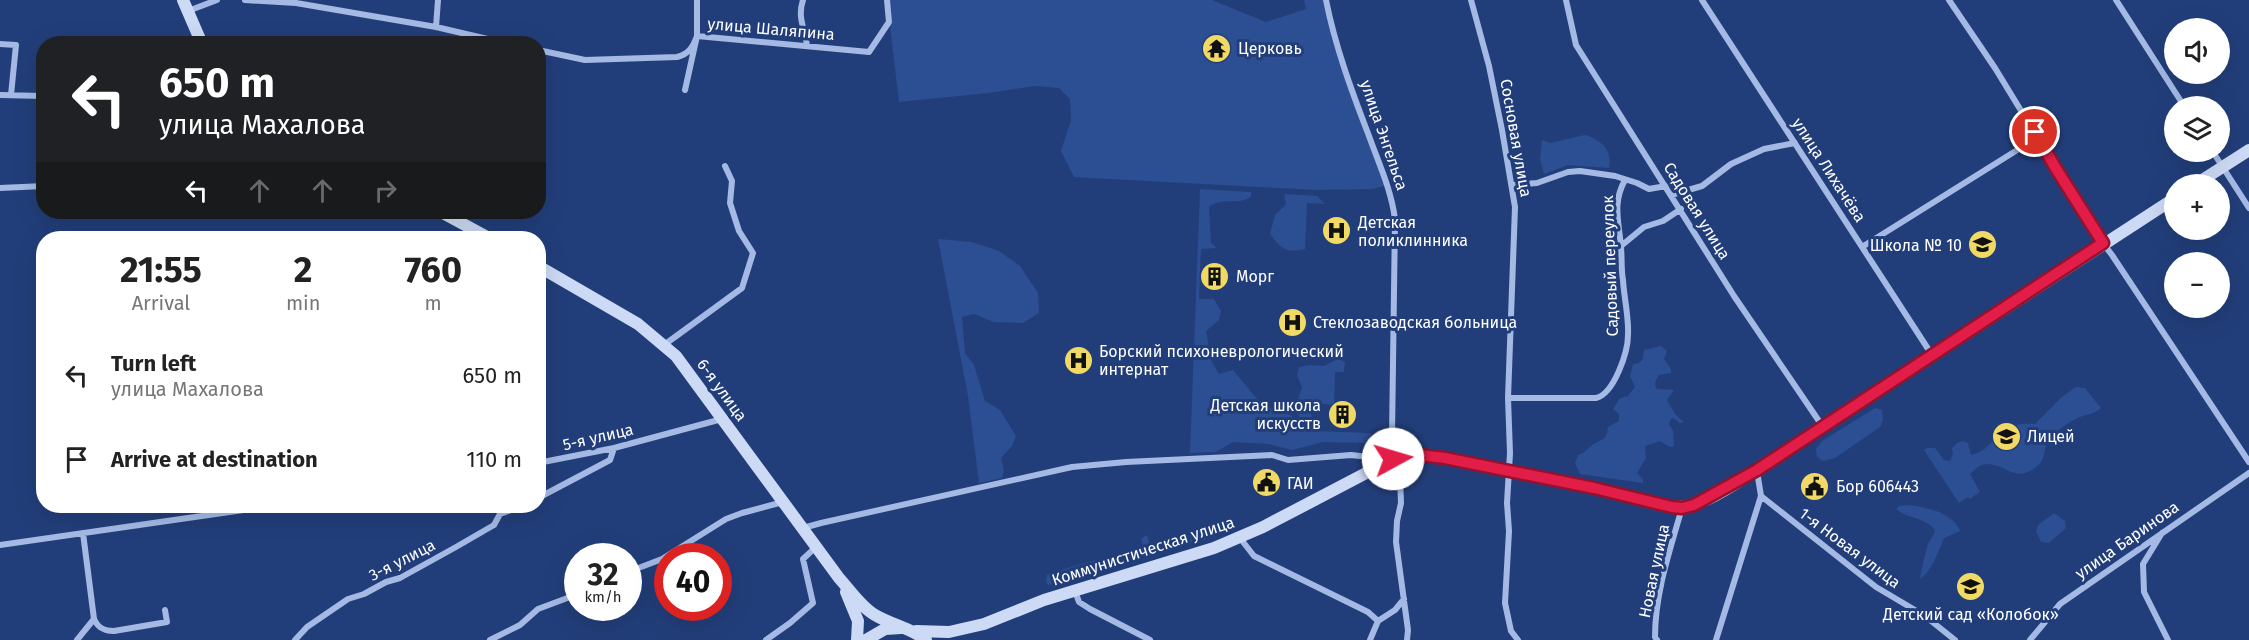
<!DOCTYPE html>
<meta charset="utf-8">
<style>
:root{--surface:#fff;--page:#f2f2f2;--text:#222;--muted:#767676}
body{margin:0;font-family:"Fira Sans",sans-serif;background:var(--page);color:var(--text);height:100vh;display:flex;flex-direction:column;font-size:22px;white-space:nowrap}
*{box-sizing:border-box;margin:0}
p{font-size:20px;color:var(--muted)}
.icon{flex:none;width:33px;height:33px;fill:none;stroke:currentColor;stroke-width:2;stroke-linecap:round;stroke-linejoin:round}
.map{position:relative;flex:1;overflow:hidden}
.details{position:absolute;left:36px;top:231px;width:510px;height:282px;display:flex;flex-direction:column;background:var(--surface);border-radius:24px;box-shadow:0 6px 24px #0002}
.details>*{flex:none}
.top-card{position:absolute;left:36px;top:36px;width:510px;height:183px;border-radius:24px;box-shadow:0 6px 24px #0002;background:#202124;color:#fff;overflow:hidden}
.fabs{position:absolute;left:2164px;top:18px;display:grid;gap:12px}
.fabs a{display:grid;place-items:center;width:66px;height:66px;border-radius:50%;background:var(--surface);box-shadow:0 6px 24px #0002;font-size:30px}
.speed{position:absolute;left:564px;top:543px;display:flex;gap:12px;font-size:30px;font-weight:700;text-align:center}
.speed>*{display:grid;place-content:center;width:78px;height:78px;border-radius:50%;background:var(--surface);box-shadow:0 6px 24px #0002;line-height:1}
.speed small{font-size:15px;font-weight:400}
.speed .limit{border:9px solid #d22;background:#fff;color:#111}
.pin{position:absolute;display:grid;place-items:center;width:51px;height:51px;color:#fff;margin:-26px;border:3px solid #fff;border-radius:50%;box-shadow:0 2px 6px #0007}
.me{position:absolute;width:66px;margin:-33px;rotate:84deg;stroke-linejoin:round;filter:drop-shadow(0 0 4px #0008)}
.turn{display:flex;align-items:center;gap:21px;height:126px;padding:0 24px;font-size:27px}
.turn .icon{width:78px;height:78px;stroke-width:2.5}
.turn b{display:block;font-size:42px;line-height:51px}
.lanes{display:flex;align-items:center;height:57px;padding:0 24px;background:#0003;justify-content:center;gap:30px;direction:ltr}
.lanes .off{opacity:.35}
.eta{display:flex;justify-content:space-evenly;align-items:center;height:102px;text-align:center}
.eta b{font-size:36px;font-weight:700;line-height:42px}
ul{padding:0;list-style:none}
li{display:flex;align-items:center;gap:18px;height:84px;padding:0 24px}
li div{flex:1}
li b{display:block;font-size:22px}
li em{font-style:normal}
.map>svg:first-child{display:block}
</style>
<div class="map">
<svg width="2249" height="640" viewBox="0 0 2249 640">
<rect width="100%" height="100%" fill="#223e7a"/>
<path fill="#2c4e92" d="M887,0h325l54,22 40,-13 -2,-9h22l7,30 55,155 -16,4 -57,1 -241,-13 -13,-26 10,-31 -1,-21 -11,-11 -25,-2 -46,7 -89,9z
M1585,135c16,5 28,15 24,33l-41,-3 -24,9 -4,-15 2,-19 8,3z
M1200,189l51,3v5c-15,9 -28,-1 -42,10l2,36 6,5 -16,1 -2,50h15l7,12 -2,9 -13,11 5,29 8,14 14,-4 25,30 11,7 21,8 21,16 60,2v10l-48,-1 -31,8 -24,-6 -35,-2 -17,10 -26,1z
M1284,194l33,2 8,8 -18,-1 -2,46c-19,4 -23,1 -35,-15l5,-19 11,-11z
M938,239l34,3 27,9 21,15 18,27 1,20 -16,10 -29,-1 -20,-8 -12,3 3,36 9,12 11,36 15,9 16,26 -4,10 -11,12 3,12 -2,8 -23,5 -11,-87z
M1661,346l6,5 -3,8 7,10v4l-12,2c-3,5 -6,8 -2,14l17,1 -7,10 8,14 9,8 -4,1 -7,-5 -3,2 -1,4 4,7 1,16h-4l-10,-6 -15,5 1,12 -9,15 6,6v4l-63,-9 -5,-11 3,-8c6,-2 7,-4 12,-8 9,-8 17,-5 18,-20l11,-6v-7l-6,-5 7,-11 8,-2 7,-9 -5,-11 3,-12c10,-1 10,-4 11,-14z
M1338,359l7,3 -1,10h-9l-1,33 -20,-2 -6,2 4,12 -5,6 -6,-4 -6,-10 7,-22 -5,-12 2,-8 10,-2 15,1z
M2076,387l9,1 16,20c-6,6 -14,6 -21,9 -10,4 -19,11 -27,18 -15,13 0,28 -28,38 -14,5 -30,-15 -45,-7 -3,1 -7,6 -10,8l10,18 -10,7 -2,-2 -9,6 -35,-53 4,-2h7l9,12 6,1 3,-7 -1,-6 5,-5 6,-2 5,2 3,12c29,-7 21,-34 64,-31l27,-27z
M1875,408l7,2 1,10 -3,7 -45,31 -12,3 -6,-4 -1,-8 6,-8z
M1908,505c18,2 46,8 52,26l-16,7c-6,14 -12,33 -24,41 0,-2 7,-34 8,-35 3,-6 6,-8 7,-14 -10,-13 -27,-11 -39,-21l3,-3z
M2054,513l11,8 1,7 -17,15 -8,-1 -5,-11 2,-6z
M1216,532l-2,5 -65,18 -4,-2 -4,-14 6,-4 5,16z
M1095,560l8,2v6l-50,16 -5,1 -2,-3 1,-7 4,-2z"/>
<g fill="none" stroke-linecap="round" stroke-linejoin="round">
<path stroke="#a4bae5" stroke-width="6" d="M245,0l51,3 140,24 73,17
M803,0c-6,18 2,28 4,46
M1326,0c9,46 26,92 43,136 10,28 22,53 26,83l-3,217 1,23 7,19 1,25 -4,18 -1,21 12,88 -1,10
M1471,0l18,66 13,64 13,77 -7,191 2,55 -3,50 2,28 -4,72 6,28 7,9
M1566,0l10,45 158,251 89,131
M1702,0l230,355
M1949,0l46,68 101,166 16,21 137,207
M2116,0l68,106
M188,11l29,-11
M436,27l2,-27
M0,44l16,1 -5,50
M538,50l47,10 92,-3c12,-3 16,-10 20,-21l172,16 20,-30 -2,-22
M685,90l12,-54v-36
M0,95l44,1
M2213,152l36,56
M1513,185l24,-2 31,-11 12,-1 35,5 22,7 12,6 17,-3
M0,188l44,-2
M1671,195l31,-9 29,-22 33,-15 31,-6
M1621,246l23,-19 19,-6 18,-12
M1862,247l176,-110
M664,345l78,-57 11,-35 -14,-22 -9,-28 2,-22 -7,-15
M1508,398h88c18,-4 32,-46 32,-63 1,-18 -4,-37 -5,-55 -2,-11 -1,-22 -2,-33 -2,-25 -9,-44 4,-67
M538,463l76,-15 108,-29
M1761,496l115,91 49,29 30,24
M538,498l72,-38 4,-12
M803,528l18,-5 251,-56 54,-5 146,-7 16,5 63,-5 37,4
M83,533l11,86c4,9 10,12 20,12l53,-9 -2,-12
M2162,533l-19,31 1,28 24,48
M1240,538l14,18 114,56 10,9
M0,545l271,-39
M628,572l34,-13 64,-40 16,-6 41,-11
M1075,591l4,11 11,7 60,31
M77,640l17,-21
M295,640l12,-13 41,-28 16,-5 22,-12 14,-4 56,-31 38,-22 6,-11 22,-8
M490,640l30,-15 18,-16 40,-15
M766,640l24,-17 23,-20 -10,-44 13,-12
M1370,640l8,-19 17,-11 9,-11
M1657,640l-2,-3c0,-44 15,-87 27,-129
M1716,640l45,-144 -4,-25
M2030,640l30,-36 189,-131"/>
<path stroke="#cddaf5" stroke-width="12" d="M183,0l19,44
M2196,184l53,-34
M441,212l48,26
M538,266l100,58 38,32 163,222c11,12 22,29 36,37 17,10 36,13 51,25
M846,592l12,29 -1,19
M916,631l33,1 35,-8 60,-24 170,-52 49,-21 130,-68 26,-4 26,3 136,27 91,22c30,2 60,-22 85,-37l418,-272
M866,640l19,-11 16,-1"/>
</g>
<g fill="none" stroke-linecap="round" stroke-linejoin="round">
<defs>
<path id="route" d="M1393,459l26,-4 26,3 149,30 78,19 10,1 12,-3 63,-35 346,-227 -48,-76 -20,-35"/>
</defs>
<use href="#route" stroke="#92132f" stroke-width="15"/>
<use href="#route" stroke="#e11d48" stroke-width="10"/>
</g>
<defs>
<symbol id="temple-disc" viewBox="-11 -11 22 22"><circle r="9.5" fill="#f1d966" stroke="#223e7a"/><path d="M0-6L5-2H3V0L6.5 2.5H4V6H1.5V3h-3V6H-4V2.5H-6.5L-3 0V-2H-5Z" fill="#111"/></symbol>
<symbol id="hospital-disc" viewBox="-11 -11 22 22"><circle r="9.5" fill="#f1d966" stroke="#223e7a"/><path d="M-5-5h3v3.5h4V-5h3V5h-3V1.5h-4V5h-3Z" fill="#111"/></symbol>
<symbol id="school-disc" viewBox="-11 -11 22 22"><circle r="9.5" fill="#f1d966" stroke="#223e7a"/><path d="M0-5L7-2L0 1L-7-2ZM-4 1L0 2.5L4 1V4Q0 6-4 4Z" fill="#111"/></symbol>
<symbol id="building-disc" viewBox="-11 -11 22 22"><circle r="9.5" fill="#f1d966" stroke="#223e7a"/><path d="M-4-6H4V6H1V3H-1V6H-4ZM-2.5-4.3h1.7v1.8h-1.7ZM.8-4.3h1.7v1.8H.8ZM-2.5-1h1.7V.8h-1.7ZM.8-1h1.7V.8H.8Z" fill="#111"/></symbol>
<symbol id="civic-disc" viewBox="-11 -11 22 22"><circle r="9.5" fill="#f1d966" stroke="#223e7a"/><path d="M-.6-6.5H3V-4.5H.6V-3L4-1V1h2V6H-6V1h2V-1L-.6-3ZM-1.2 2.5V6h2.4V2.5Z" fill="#111"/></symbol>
</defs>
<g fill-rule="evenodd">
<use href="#temple-disc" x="1200" y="32" width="33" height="33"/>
<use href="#hospital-disc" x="1320" y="214" width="33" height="33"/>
<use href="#school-disc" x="1966" y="228" width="33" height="33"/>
<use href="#building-disc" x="1198" y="260" width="33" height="33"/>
<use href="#hospital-disc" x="1276" y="306" width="33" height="33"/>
<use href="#hospital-disc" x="1062" y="344" width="33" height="33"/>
<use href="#building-disc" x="1326" y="398" width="33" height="33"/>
<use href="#school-disc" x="1990" y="420" width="33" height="33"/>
<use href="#civic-disc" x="1250" y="466" width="33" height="33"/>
<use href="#civic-disc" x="1798" y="470" width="33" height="33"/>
<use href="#school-disc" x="1954" y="570" width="33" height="33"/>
</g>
<g text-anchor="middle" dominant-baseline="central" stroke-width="6" stroke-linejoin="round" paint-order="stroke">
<g font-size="16" fill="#fff" stroke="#223e7a">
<text transform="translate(771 29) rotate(5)">улица Шаляпина</text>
<text transform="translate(1384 135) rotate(71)">улица Энгельса</text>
<text transform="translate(1516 138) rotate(80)">Сосновая улица</text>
<text transform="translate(1829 170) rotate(57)">улица Лихачёва</text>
<text transform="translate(1697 211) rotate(58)">Садовая улица</text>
<text transform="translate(1610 266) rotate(-92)">Садовый переулок</text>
<text transform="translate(722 390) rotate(54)">6-я улица</text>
<text transform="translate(598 437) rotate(-13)">5-я улица</text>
<text transform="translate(2127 540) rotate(-35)">улица Баринова</text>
<text transform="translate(1850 548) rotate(37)">1-я Новая улица</text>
<text transform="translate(1143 551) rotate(-18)">Коммунистическая улица</text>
<text transform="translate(402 560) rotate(-27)">3-я улица</text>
<text transform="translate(1654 571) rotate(-78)">Новая улица</text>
</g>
<g font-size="16" fill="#fff" stroke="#223e7a" text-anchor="start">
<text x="1238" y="48">Церковь</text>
<text x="1358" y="222">Детская<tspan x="1358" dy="18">поликлинника</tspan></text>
<text x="1962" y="245" text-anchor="end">Школа № 10</text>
<text x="1236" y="276">Морг</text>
<text x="1313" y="322">Стеклозаводская больница</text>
<text x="1099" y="351">Борский психоневрологический<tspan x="1099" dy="18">интернат</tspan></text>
<text x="1321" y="405" text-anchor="end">Детская школа<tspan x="1321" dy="18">искусств</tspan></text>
<text x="2027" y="436">Лицей</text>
<text x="1287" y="483">ГАИ</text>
<text x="1836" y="486">Бор 606443</text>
<text x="1971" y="614" text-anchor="middle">Детский сад «Колобок»</text>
</g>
</g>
</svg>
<div class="fabs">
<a><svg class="icon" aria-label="sound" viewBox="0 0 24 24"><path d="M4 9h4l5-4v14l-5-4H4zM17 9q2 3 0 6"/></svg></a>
<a><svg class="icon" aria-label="layers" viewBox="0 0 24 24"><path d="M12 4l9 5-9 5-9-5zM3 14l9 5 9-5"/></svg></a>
<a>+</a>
<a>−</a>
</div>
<div class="speed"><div>32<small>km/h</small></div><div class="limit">40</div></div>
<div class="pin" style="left:2035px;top:132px;background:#d93025"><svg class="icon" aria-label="arrive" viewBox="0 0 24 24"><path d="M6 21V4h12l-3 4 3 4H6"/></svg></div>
<svg class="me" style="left:1393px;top:459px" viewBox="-20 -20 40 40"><circle r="19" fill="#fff"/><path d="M0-13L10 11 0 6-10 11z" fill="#e11d48"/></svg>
<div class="top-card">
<div class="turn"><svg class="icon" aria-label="left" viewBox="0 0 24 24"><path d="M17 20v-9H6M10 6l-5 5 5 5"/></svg><div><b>650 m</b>улица Махалова</div></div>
<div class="lanes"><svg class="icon" aria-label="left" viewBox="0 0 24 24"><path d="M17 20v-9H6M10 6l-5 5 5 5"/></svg><svg class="icon off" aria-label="ahead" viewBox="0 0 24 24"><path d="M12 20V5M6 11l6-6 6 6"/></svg><svg class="icon off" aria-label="ahead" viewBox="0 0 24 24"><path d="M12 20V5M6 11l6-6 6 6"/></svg><svg class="icon off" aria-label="right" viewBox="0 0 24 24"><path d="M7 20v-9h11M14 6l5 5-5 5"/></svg></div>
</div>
<section class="details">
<div class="eta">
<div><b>21:55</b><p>Arrival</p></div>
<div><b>2</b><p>min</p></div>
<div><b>760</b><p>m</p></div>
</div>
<ul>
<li><svg class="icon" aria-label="left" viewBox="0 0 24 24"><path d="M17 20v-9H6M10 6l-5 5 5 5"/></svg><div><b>Turn left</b><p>улица Махалова</p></div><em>650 m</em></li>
<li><svg class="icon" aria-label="arrive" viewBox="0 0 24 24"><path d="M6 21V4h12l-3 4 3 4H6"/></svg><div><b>Arrive at destination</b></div><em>110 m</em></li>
</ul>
</section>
</div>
